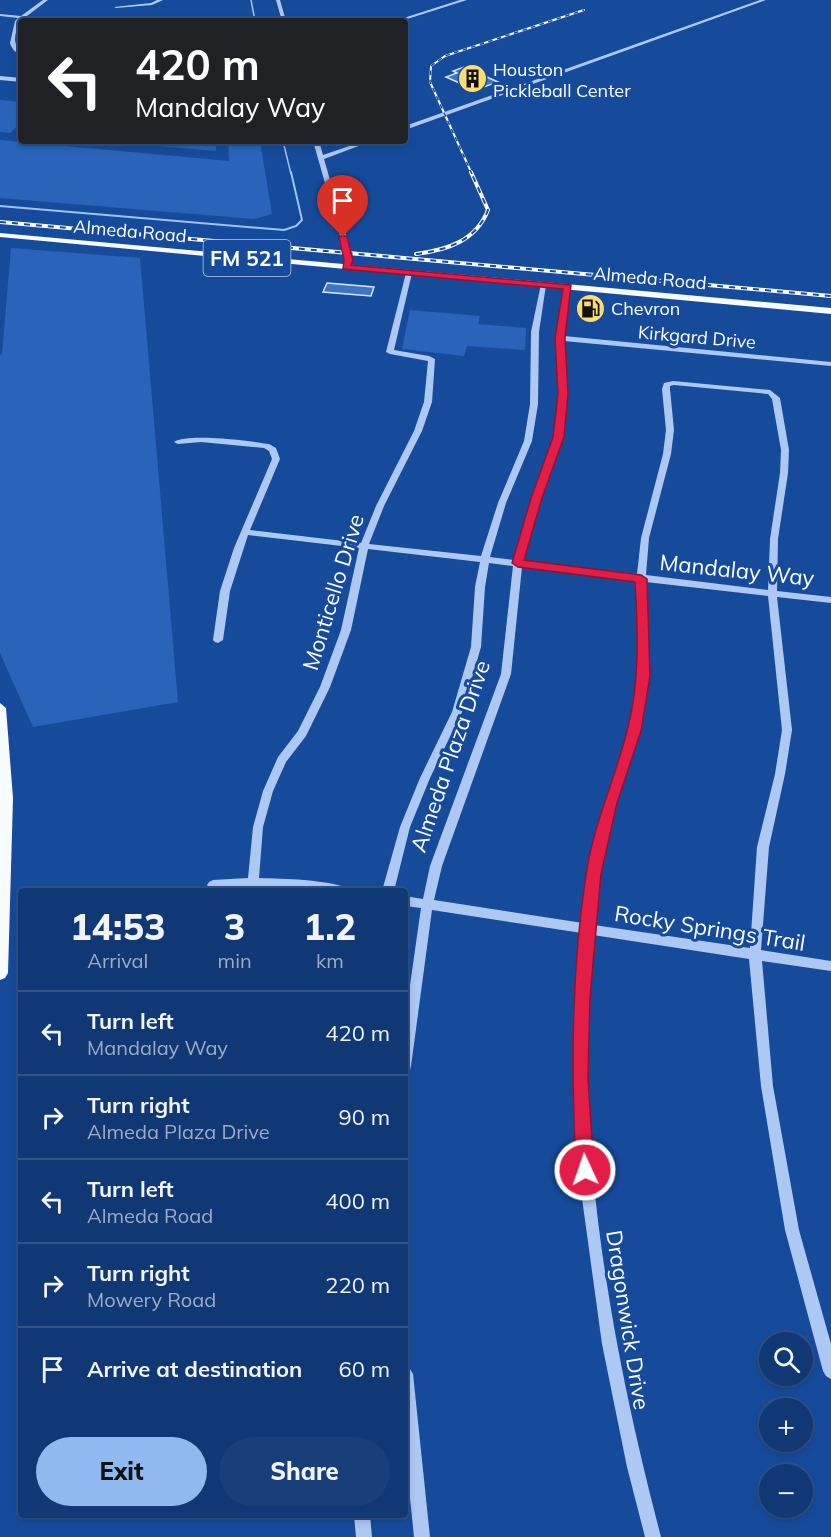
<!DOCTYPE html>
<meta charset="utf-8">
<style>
:root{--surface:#103875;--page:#193f7a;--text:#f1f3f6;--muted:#9cacc5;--line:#305287;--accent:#90b9f0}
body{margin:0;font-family:Mulish,sans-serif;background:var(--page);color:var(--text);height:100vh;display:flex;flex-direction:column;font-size:22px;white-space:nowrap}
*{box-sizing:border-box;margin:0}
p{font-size:20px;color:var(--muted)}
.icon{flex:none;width:33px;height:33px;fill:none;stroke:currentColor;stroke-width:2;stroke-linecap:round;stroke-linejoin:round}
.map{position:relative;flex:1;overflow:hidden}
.sheet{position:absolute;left:18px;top:888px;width:390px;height:630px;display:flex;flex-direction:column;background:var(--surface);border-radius:6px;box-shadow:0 3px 9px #0003,0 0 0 2px var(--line)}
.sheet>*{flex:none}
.top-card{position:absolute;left:18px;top:18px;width:390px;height:126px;border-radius:6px;box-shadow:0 3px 9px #0003,0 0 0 2px var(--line);background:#202124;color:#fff;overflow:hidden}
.controls{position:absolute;left:759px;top:1332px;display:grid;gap:12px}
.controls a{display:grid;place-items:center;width:54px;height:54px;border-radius:50%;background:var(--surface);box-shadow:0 3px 9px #0003,0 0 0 2px var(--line);font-size:30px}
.pin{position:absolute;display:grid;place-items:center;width:51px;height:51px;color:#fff;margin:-62px -26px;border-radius:50% 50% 50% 0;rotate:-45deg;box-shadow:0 0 6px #0007}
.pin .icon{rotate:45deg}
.me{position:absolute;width:66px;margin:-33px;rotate:357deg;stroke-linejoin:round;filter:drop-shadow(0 0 4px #0008)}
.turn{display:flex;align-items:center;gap:21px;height:126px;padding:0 18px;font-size:27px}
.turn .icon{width:78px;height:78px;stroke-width:2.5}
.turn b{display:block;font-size:42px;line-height:51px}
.eta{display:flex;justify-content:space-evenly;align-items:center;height:102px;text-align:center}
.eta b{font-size:36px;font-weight:800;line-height:42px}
.action{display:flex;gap:12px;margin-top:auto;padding:12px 18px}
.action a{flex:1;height:69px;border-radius:36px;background:var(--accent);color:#111;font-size:24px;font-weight:800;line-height:69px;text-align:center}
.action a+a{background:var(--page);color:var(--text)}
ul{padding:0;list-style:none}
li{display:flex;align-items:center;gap:18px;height:84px;padding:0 18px;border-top:2px solid var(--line)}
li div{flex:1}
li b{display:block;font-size:22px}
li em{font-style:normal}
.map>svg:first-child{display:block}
</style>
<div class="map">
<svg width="831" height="1537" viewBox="0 0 831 1537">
<rect width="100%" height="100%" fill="#164b9c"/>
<path fill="#2a64ba" d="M0,100l21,2v20l-11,11 -10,-1z
M0,140l229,21 -1,-20h32l12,73 -18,5 -254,-21z
M99,141h117v10z
M11,248l129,10 38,444 -145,25 -33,-74v-298l2,-1z
M410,310l70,6 -2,8 48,4 -1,22 -58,-4 -3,10 -62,-7z"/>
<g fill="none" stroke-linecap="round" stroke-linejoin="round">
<path stroke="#9fc3f5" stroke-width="1.5" d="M251,0l4,21
M283,141l8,33"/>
<path stroke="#9fc3f5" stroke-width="2" d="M0,206l284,24 12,-4 6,-6 -11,-48"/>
</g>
<path fill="#3f74c3" stroke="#d5e5fd" stroke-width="1.5" d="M464,67l34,15 -23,8 -29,-13 11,-4 -4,-2z
M327,283l47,4 -3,9 -48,-4z"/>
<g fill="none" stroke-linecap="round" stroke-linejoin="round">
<path fill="#adc9f3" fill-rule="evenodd" d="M43,0h5l-29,22c-3,10 -8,21 2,29v3c-6,-1 -9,-5 -11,-11l5,-22 3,-3 -18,-2v-2l21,2z
M157,0h6l-11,5 -36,3 -2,-1 37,-4z
M276,0h4l6,21h-4z
M460,0h7l-66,21h-7z
M760,0h6l-361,130v-4z
M0,76l21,2v4l-21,-2z
M313,141h6l4,14 41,-14h8l-48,18 27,94 1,7 -4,8 -5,-1 3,-7 -1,-7z
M409,271l3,2 -18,77 35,6 6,3 -3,43 -10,29 -38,75 -15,38 112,12 17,-53 26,-62 6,-37 1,-72 10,-48 5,1 -7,47 -1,72 -6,37 -26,62 -16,54 24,3 18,-62 22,-61 5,-43 -3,-56 9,-52 5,1 -6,49 267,26v4l-267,-25 3,53 -5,43 -22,61 -17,63 114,13 4,-36 22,-84 3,-24 -4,-41 2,-6 9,-2 97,9 10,8 9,52 -1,23 -10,66 -1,52 54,6v6l-54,-6 15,133 -7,44 -16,73 -8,103 70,11v10l-69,-10 11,125 26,144 32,114v35l-5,-3 -3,-5 -38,-141 -24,-144 -12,-127 -156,-24c-4,48 -8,97 -6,145 5,155 35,308 74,457h-16l-18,-70 -25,-123 -24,-175 -4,-91 2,-80 6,-65 -150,-23 -21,156 -1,4 -5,2v-52l16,-112 -16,-2v-10l18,3 7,-33 71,-192 12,-108 -24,-3 -4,24 -4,60 -19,65 -32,66 -20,49 -16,64h-12l18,-64 20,-49 32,-66 19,-65 4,-60 5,-25 -112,-13 -17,81 -21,57 -24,49 -20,26 -13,29 -10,36 -4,51c27,1 63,1 89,10l2,3c-46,0 -91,-4 -137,-1l-4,-2 -2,-3 2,-3 4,-2 35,-2 5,-51 10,-36 15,-34 20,-26 22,-44 21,-57 18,-82 -111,-13 -18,56 -7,49 -5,3 -3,-1 -2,-2 7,-49 14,-43 38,-89 -3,-8 -5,-3 -63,-6 -23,2 -4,-2c14,-9 76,-1 95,2l7,4 4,11 -30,71 111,13 15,-37 38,-75 10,-29 4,-41 -38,-7 -4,-2 20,-79zM674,385l94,9 4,5 9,51 -1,23 -10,66 -2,51 -122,-15 3,-37 22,-84 3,-24 -4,-41v-3zM522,567l115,13 2,96 -10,55 -24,72 -18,71 -4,49 -149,-23 8,-34 69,-192zM646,582l122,14 14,134 -7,44 -18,73 -7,101 -156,-23 5,-51 16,-71 24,-72 10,-55z
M405,1366l5,3 3,5 17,163h-16l-9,-88z
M354,1515h16l2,22h-16z"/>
<path fill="#f8fbff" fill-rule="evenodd" d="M0,233l831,75v6l-831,-77z
M0,703l6,5 7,90 -5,175 -3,5 -5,2z"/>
<defs>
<path id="rail-far1" d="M472,174l-42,-92 1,-16 14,-10 139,-46"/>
<path id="rail" d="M0,222l831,74
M416,254c31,-4 60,-13 72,-44l-17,-38"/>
</defs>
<use href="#rail-far1" stroke="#fff" stroke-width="2"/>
<use href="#rail" stroke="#fff" stroke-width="4"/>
<use href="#rail-far1" stroke="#164b9c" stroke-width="1.5" stroke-dasharray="4.5" stroke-linecap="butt"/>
<use href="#rail" stroke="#164b9c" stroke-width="2" stroke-dasharray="6" stroke-linecap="butt"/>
</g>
<path fill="#e11d48" stroke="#92132f" stroke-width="1.5" d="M343,235l4,2 6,23 -2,5 220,20 -6,53 3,56 -4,43 -22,61 -18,62 117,15 6,4 3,97 -9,55 -24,72 -16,71 -11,124 -2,80 6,92 -2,6 -7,2 -6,-2 -3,-6c-5,-99 -5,-197 10,-295 7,-50 29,-96 41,-144 13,-49 11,-99 8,-149l-117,-15 -6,-4 19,-65 22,-61 5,-43 -3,-56 8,-49 -220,-20 1,-9 -5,-23z"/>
<defs>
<symbol id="building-disc" viewBox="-11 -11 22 22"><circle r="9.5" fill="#ffdc6e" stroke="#164b9c"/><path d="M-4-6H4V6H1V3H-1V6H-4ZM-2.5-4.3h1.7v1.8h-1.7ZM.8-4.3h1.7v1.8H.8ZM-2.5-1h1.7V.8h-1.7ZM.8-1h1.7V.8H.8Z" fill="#111"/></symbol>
<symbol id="fuel-disc" viewBox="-11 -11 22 22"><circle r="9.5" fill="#ffdc6e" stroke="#164b9c"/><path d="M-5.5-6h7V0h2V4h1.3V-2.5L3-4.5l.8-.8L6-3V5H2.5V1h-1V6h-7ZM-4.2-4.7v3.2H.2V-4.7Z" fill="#111"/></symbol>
</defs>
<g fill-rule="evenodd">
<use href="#building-disc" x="456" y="62" width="33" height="33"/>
<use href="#fuel-disc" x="574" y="292" width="33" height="33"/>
</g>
<g text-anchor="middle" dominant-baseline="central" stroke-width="6" stroke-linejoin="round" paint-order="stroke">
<g font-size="18" fill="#fff" stroke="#164b9c" text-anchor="start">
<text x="493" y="69">Houston<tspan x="493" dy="21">Pickleball Center</tspan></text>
<text x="611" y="308">Chevron</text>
</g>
<g font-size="18" fill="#fff" stroke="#164b9c">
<text transform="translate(130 231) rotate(5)">Almeda Road</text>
<text transform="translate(650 278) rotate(5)">Almeda Road</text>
<text transform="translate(697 337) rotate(5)">Kirkgard Drive</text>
</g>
<rect fill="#164b9c" stroke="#b9c9e1" stroke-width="1.5" x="203.5" y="240" width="87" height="36" rx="4.5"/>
<g font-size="21" font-weight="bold" fill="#fff">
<text x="247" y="258">FM 521</text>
</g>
<g font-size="22" fill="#fff" stroke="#164b9c">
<text transform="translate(737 570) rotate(6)">Mandalay Way</text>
<text transform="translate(333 592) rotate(-73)">Monticello Drive</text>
<text transform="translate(450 756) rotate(-71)">Almeda Plaza Drive</text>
<text transform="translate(710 928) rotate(9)">Rocky Springs Trail</text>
<text transform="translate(628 1320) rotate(81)">Dragonwick Drive</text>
</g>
</g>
</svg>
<div class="controls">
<a><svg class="icon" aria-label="search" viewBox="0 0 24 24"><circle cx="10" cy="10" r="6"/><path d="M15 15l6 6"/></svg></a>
<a>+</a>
<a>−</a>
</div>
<div class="pin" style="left:343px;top:237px;background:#d93025"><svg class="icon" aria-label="arrive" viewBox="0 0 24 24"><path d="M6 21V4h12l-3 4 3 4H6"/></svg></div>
<svg class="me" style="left:585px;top:1170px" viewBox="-20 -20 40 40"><circle r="17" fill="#e11d48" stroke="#fff" stroke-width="3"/><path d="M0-11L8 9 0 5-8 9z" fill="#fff"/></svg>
<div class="top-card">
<div class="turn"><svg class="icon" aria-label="left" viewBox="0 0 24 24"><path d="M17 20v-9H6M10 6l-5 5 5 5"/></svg><div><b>420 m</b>Mandalay Way</div></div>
</div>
<section class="sheet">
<div class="eta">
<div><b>14:53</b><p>Arrival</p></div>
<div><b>3</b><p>min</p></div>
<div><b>1.2</b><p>km</p></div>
</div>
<ul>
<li><svg class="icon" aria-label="left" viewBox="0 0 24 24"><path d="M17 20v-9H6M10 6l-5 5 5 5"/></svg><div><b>Turn left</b><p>Mandalay Way</p></div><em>420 m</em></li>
<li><svg class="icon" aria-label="right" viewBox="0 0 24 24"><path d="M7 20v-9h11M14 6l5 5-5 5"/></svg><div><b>Turn right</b><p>Almeda Plaza Drive</p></div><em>90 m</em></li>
<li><svg class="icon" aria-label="left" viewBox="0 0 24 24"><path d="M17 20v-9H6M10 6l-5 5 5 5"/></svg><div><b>Turn left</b><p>Almeda Road</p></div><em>400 m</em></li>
<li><svg class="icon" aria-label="right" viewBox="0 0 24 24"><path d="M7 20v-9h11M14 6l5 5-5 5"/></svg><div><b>Turn right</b><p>Mowery Road</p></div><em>220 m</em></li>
<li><svg class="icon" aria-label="arrive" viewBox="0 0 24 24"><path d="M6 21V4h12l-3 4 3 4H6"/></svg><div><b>Arrive at destination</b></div><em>60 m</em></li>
</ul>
<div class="action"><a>Exit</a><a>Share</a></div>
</section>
</div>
